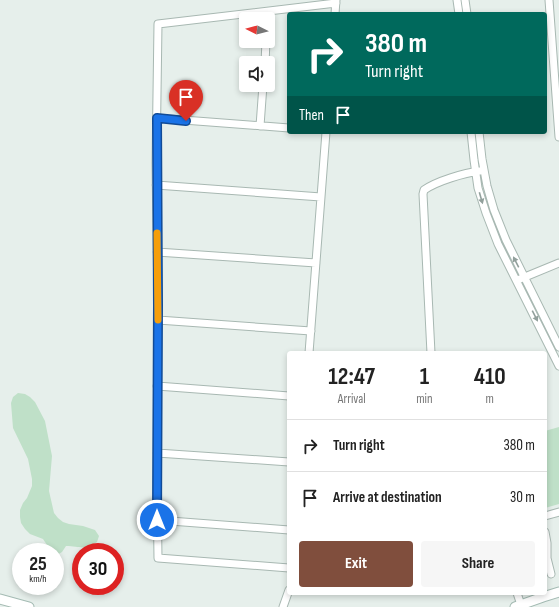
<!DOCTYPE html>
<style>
:root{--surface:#fff;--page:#f6f6f6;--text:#222;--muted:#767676;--line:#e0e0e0;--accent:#804e3d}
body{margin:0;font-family:"Sofia Sans Condensed",sans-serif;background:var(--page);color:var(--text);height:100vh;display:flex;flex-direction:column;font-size:15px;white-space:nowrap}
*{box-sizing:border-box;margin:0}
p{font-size:13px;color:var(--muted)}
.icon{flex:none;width:22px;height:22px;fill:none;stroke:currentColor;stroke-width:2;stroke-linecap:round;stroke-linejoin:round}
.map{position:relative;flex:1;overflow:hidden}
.details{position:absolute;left:287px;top:351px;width:260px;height:244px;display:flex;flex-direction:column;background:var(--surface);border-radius:4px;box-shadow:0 2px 6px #0003}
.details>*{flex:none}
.hud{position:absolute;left:287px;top:12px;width:260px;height:122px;border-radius:4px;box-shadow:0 2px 6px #0003;background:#00695c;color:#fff;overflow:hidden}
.needle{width:26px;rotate:276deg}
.controls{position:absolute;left:239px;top:12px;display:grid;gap:8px}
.controls a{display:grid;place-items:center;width:36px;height:36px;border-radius:4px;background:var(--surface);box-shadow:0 2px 6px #0003;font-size:20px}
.speed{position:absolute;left:12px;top:543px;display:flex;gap:8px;font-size:20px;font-weight:700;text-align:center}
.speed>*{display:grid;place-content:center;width:52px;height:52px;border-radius:50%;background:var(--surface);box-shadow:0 2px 6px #0003;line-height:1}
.speed small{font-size:10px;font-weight:400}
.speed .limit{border:6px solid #d22;background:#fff;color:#111}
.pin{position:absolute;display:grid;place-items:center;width:34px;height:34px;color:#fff;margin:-41px -17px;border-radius:50% 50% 50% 0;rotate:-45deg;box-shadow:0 0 4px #0007}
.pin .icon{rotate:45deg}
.me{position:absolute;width:44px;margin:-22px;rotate:0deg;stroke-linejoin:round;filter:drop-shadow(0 0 3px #0008)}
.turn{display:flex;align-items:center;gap:14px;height:84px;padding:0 12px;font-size:18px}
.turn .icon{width:52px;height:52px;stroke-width:2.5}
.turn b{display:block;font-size:28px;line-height:34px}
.then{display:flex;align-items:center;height:38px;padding:0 12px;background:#0003;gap:8px;font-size:15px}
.eta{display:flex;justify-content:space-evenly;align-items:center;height:68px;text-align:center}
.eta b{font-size:24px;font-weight:700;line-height:28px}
.button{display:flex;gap:8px;margin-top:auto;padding:8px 12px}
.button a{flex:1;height:46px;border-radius:4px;background:var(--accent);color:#fff;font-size:16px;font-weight:700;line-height:46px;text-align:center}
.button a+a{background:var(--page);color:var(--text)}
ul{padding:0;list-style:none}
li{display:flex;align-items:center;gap:12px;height:52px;padding:0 12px;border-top:1px solid var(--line)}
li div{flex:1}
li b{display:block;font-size:15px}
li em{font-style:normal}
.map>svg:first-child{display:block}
</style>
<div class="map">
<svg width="559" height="607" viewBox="0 0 559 607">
<rect width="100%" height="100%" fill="#e6efeb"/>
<path fill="#bfe0c8" d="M18,393l7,1 5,3 5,5 10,19 7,35 -3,35 5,22 4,5 5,4 6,2 14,2 12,4 4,6 -2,6c-13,9 -17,4 -31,4l-4,6 -5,3 -2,-1v-2l-4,-1 -8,-12 -13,-5 -5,-5 -4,-6 -1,-6v-7l3,-7 4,-5 5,-12v-7l-4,-20 -15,-31 -2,-25 2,-6z
M559,427v77l-14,4v-77z"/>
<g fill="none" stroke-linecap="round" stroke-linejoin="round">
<defs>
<path id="street" d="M457,0l2,14
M465,0l2,14
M549,0l10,137
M335,14l1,-14
M265,63l1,-22
M157,118l132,10
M260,126l3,-41
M471,132l3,28 4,28 8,25 12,31 61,122
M479,132l3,27 5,27 7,24 12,30 53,107
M156,185l165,12
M157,252l159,11
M520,279l39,-16
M158,320l153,11
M309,353l17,-221
M431,353l-8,-159 1,-4c13,-9 40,-17 56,-19
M157,386l132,10
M157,453l132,9
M545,516l14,-4
M157,520l132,10
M545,532l2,11v15l4,16
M289,568l-131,-10 -1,-77 1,-176 -2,-142 2,-139 178,-21
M517,593l4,12
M283,607l6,-17"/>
<path id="secondary" d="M0,599l29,8
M515,607l28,-10 16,-5"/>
</defs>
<use href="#street" stroke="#a8b8b2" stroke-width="9"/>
<use href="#secondary" stroke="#a4bbb3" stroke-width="11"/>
<use href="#street" stroke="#fff" stroke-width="7"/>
<use href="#secondary" stroke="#fff" stroke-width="9"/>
</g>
<defs><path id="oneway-solid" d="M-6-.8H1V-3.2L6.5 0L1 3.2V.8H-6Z"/></defs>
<g fill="#92a09c">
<use href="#oneway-solid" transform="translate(481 198) rotate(74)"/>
<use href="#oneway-solid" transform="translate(516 262) rotate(-117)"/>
<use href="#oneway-solid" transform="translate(535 316) rotate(63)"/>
</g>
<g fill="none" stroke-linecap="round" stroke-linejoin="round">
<defs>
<path id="route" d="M157,520l1,-215 -1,-187 29,3"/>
</defs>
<use href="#route" stroke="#114b97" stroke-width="10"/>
<use href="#route" stroke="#1a73e8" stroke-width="7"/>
<path stroke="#f59e0b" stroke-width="7" d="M157,233l1,87"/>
</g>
</svg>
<div class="controls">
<a><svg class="needle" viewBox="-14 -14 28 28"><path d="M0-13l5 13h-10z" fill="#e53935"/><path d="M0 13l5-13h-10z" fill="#767676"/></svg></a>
<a><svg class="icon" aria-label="sound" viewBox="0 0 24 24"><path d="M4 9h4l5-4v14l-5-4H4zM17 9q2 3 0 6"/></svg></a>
</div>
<div class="speed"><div>25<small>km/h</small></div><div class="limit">30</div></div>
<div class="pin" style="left:186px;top:121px;background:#d93025"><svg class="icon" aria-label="arrive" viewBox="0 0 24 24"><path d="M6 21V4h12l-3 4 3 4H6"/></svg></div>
<svg class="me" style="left:157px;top:520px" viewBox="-20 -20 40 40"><circle r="17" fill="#1a73e8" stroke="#fff" stroke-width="3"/><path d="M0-11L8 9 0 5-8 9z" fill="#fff"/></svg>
<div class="hud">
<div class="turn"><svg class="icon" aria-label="right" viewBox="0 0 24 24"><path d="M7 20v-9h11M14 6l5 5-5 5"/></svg><div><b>380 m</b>Turn right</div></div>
<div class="then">Then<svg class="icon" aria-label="arrive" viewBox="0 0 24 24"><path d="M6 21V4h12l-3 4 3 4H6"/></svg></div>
</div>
<section class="details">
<div class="eta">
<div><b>12:47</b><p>Arrival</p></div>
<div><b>1</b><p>min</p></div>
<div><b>410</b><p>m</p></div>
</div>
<ul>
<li><svg class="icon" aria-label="right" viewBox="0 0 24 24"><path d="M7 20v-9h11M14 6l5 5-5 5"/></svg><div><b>Turn right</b></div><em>380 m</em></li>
<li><svg class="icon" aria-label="arrive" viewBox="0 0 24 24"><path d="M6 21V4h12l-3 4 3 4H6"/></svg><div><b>Arrive at destination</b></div><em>30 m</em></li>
</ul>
<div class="button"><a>Exit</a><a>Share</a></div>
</section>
</div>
